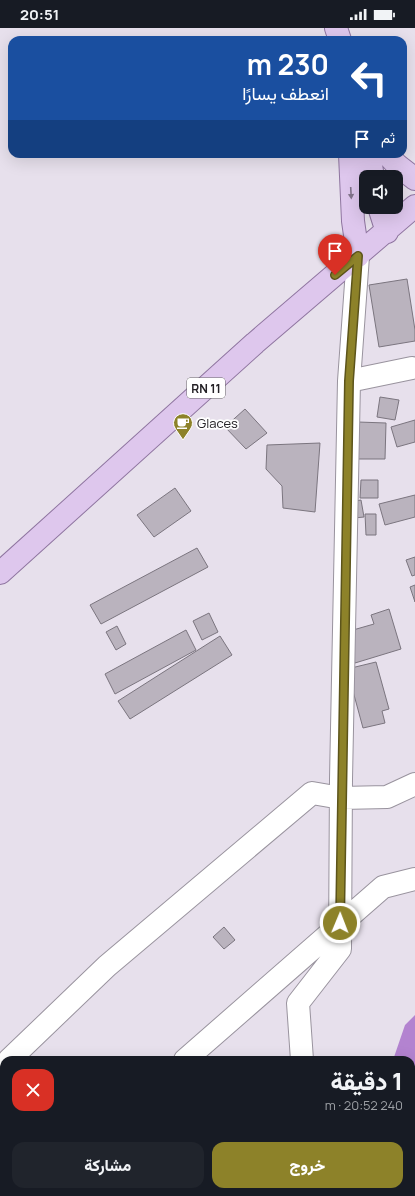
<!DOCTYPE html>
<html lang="ar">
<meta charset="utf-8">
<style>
:root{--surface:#171b24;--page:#20242c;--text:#f1f3f6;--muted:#9ea1a6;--accent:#8d8229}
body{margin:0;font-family:Manrope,Vazirmatn,sans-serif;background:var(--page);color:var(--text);direction:rtl;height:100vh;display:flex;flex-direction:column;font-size:15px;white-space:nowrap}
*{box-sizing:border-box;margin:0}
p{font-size:13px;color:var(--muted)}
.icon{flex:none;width:22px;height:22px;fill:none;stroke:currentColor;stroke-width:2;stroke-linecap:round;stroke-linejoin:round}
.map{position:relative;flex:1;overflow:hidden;direction:ltr}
.drawer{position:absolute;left:0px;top:1028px;width:415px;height:140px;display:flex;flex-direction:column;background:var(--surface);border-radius:12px 12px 0 0;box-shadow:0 4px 16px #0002;direction:rtl}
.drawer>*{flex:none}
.guide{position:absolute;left:8px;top:8px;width:399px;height:122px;border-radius:12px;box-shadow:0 4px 16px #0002;direction:rtl;background:#1a4fa0;color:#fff;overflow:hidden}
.fabs{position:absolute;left:359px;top:142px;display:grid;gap:8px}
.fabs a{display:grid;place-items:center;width:44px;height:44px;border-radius:8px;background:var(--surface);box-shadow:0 4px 16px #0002;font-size:20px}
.pin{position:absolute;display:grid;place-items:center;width:34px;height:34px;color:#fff;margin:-41px -17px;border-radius:50% 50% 50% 0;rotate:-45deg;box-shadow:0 0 4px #0007}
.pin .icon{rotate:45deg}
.me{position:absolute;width:44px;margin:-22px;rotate:1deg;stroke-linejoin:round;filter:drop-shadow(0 0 3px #0008)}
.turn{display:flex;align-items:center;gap:14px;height:84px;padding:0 12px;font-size:18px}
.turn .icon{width:52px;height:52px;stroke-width:2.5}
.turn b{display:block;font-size:28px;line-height:34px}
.then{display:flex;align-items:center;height:38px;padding:0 12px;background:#0003;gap:8px;font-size:15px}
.round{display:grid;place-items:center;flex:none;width:42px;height:42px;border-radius:12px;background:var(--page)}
.overview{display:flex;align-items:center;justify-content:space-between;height:68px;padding:0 12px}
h1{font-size:24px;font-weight:800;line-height:30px}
.cta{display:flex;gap:8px;margin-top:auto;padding:8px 12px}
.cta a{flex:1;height:46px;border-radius:12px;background:var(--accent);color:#fff;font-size:16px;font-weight:800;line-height:46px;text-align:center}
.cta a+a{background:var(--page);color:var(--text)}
.status{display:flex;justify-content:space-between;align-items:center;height:28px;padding:0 20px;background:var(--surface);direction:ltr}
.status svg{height:11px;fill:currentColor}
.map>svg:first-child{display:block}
</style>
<div class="status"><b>20:51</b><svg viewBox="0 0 49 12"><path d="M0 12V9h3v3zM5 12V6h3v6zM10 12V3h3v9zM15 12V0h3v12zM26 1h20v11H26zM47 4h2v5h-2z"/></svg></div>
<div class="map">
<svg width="415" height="1168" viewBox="0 0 415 1168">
<rect width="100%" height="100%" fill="#e7e0ec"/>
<path fill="#b383d0" d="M415,987v85l-4,-5v-35h-18l12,-35z"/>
<path fill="#bab3be" stroke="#7b757f" d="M407,251l8,51v11l-36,6 -10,-62z
M380,369l19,3 -4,20 -18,-3z
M245,381l22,24 -21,16 -21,-22z
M415,392v22l-18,5 -6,-20z
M358,394l28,1 -1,36h-28z
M320,415l-5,69 -32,-4 -1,-22 -16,-17 1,-24z
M361,452h17v18h-18z
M175,460l16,23 -37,26 -17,-22z
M415,467v22l-30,8 -6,-21z
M361,472l3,17 -10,1 -9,-15z
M365,486h11v21h-10z
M197,520l11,19 -107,57 -11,-19z
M415,529v18l-3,1 -6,-16z
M415,557v17l-5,-15z
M389,581l12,40 -46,14 -9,-31 28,-8 -3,-9z
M209,585l9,19 -16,8 -9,-19z
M117,598l9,18 -10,6 -10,-18z
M186,602l10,20 -81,44 -10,-20z
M220,608l12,19 -102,64 -12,-18z
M376,634l13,47 -7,2 3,12 -22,5 -16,-59z
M224,899l11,13 -11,9 -11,-12z
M268,1164h54l2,4h-63z"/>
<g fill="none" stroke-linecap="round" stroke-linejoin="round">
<defs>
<path id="minor" d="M349,353l63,-13
M9,1032l98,-94 205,-173 29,5 46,-1 28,-13
M185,1032l198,-173 32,-8
M302,1032l-4,-57 42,-54 1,-170 8,-398 9,-125
M333,1168l1,-4"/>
<path id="major" d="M336,0l4,12
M350,126l3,67 5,35
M369,126l4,23
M387,126l10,11 18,14
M379,179l8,25
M0,545l255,-230 160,-137"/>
</defs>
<use href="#minor" stroke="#99939e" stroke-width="24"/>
<use href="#major" stroke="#8f75a0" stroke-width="24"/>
<use href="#minor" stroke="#fff" stroke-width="22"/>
<use href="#major" stroke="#dec7ed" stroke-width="22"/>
</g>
<defs><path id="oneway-solid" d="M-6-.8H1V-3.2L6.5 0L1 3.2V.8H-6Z"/></defs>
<use fill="#81748a" href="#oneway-solid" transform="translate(351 165) rotate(87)"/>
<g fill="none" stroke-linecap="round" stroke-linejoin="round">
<defs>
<path id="route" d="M335,247l23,-19 -9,125 -9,542"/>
</defs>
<use href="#route" stroke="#5c541b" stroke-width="10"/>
<use href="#route" stroke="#8d8229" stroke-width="7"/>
</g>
<defs>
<symbol id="cafe-pin" viewBox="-11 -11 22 30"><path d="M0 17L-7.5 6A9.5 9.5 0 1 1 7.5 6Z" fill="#8d8229" stroke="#fff"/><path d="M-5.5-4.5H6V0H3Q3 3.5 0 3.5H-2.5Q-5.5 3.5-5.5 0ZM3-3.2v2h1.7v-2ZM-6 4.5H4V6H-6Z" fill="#fff"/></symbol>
</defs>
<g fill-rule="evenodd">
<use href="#cafe-pin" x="172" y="384" width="22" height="30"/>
</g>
<g text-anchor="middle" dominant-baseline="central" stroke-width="3.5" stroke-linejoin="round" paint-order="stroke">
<rect fill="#fff" stroke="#666467" stroke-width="1" x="187" y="350" width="38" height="20" rx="3"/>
<g font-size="12" font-weight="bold" fill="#242126">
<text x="206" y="360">RN 11</text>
</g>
<g font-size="13" fill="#242126" stroke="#fff" text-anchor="start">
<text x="197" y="395">Glaces</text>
</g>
</g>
</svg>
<div class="fabs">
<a><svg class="icon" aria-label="sound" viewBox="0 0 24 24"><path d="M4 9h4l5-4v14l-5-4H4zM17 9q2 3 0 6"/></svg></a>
</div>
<div class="pin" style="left:335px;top:247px;background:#d93025"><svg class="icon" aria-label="arrive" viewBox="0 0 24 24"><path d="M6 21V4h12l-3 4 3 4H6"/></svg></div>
<svg class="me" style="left:340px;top:895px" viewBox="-20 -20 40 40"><circle r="17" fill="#8d8229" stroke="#fff" stroke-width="3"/><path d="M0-11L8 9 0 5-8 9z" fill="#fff"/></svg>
<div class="guide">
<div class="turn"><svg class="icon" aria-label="left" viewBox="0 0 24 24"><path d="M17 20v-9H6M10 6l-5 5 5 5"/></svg><div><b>230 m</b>انعطف يسارًا</div></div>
<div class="then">ثم<svg class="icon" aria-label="arrive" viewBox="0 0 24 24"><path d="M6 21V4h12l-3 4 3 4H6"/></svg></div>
</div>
<section class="drawer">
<div class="overview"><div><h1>1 دقيقة</h1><p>240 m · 20:52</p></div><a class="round" style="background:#d93025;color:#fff"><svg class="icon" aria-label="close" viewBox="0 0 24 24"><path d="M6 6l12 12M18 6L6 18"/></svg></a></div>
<div class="cta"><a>خروج</a><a>مشاركة</a></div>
</section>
</div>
